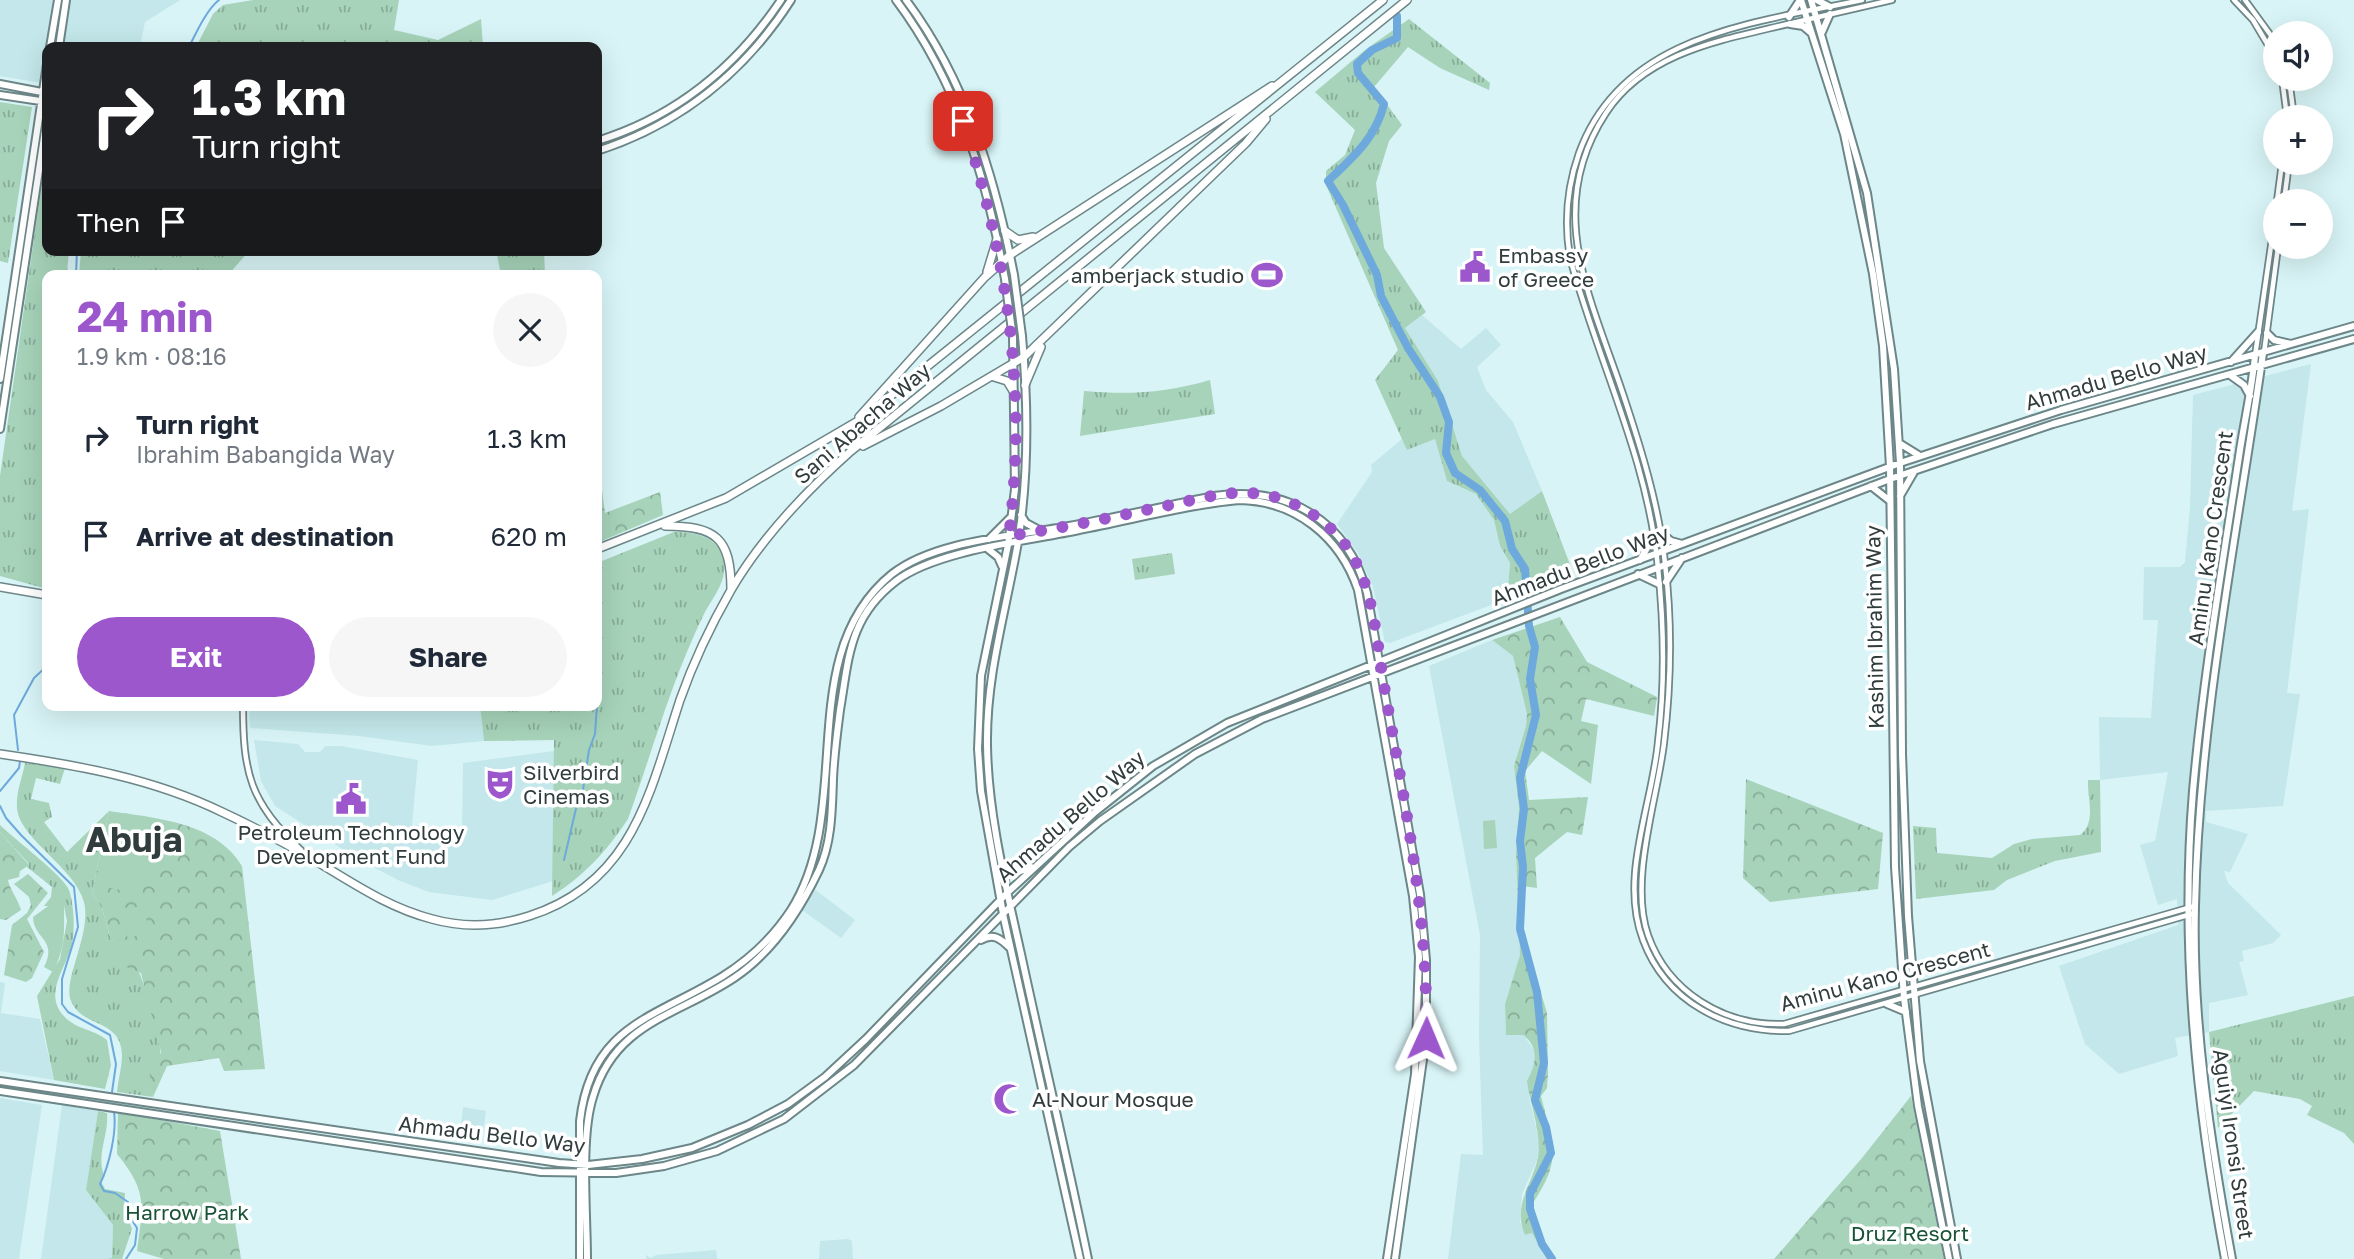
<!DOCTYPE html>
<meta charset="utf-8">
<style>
:root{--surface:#fff;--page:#f6f6f7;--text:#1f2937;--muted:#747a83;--accent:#9c57cc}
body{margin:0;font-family:"Golos Text",sans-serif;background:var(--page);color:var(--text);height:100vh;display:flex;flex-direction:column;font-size:26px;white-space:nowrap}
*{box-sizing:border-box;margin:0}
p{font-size:23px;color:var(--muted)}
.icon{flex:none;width:38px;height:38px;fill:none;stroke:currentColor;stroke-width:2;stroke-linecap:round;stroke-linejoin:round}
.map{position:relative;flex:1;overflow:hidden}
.side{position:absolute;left:42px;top:270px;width:560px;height:441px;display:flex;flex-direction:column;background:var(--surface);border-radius:14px;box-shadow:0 7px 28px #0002}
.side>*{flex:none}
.top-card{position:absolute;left:42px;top:42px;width:560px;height:214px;border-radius:14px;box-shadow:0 7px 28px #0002;background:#202124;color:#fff;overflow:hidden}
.tools{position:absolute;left:2263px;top:21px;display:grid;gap:14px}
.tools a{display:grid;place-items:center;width:70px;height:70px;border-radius:50%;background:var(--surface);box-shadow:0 7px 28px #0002;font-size:35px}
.pin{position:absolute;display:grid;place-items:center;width:60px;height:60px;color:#fff;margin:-30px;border-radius:14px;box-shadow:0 4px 10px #0006}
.me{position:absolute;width:77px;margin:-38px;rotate:1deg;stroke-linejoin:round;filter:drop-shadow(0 0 5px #0008)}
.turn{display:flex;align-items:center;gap:24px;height:147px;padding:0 35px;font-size:32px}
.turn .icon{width:91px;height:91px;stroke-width:2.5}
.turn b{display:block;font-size:49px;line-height:60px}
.then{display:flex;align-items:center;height:66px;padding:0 35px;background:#0003;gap:14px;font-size:26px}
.round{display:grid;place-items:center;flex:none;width:74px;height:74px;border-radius:37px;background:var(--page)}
.summary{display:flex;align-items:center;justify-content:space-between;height:119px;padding:0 35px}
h1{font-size:42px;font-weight:700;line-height:52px;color:var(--accent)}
.primary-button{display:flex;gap:14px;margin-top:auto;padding:14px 35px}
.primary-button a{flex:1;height:80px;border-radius:42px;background:var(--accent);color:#fff;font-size:28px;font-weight:700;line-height:80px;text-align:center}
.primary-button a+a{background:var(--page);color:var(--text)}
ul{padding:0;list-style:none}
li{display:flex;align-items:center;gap:21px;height:98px;padding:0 35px}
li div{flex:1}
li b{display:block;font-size:26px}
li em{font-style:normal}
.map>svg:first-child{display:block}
</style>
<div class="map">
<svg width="2354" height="1259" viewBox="0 0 2354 1259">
<defs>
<pattern id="grass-tufts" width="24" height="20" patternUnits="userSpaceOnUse" patternTransform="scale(1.75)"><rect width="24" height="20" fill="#a6d3b9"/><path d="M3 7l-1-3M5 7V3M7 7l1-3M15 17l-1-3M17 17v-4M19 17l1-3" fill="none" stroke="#88ac98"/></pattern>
<pattern id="forest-crowns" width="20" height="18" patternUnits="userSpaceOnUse" patternTransform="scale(1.75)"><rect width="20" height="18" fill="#a6d3b9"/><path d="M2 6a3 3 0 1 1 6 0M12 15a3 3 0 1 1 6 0" fill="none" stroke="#88ac98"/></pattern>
</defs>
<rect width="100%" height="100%" fill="#d8f4f6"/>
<path fill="#c3e7ea" d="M0,0h180l-35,22 -5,25h-93v37l-47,-8z
M1422,315l39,34 25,-21 15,17 -24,22 9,23 27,32 29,69 -32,23 -48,-58 -57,-128z
M2311,364l-19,147 17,-2 -22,184 13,1 -17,112 -77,5v11l42,12 -18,38 -6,-1 4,12 53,52 -8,8 -31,8 2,10 -5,1 9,33 -39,8v29l-34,6 3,18 -59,18 -34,-30 -26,-78 119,-41 -1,-26 -19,6 -18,-60 15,-4 13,-69 -68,8 -1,-63 52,1 7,-98h-15l1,-53h36l5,-5 5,-55 3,-112z
M1403,438l4,12 28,-11 12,42 29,13 18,26 6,26 10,17 -3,36 -117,44 -5,-1 -12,-55 -15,-34 -21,-29 35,-52 -1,-7z
M1492,640l21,16 14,58 -1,12 -12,40 5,41 -3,46 4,102 -15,49 1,31h17l12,16 1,14 -7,32 11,48 -3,15 -15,34 -2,28 5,13 7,-2 15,26h-99l13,-105 22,1 -4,-118 1,-102 -51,-269z
M249,705h231l4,36 -52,5 -73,-10 -109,-8z
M254,740l44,4 7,8h15l5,-6h16l77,14 -6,65 50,4 1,-66 91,-12 -1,130 -61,19 -63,-8 -31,-12 -40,-21 -83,-53 -14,-25z
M813,888l42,32 -14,18 -39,-28z
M0,982l5,1 -4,30 39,6 14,61 -54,-9z
M0,1098l42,7 -23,154h-19z
M62,1105l36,6 -12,79 27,35 -1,34h-71z
M463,1107l23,4 -4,29 -22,-4z
M848,1239l4,2 1,18h-34l1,-18z
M716,1250l1,9h-71v-4l5,3 5,-3z"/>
<path fill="url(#grass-tufts)" d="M253,0h146l-5,30 44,10 43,-21 2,28h-287l17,-33 10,-9z
M1409,19l81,64 -1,7 -49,-22 -32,-21 -34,40 28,38 -13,16 -13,42 8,65 42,64 -21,16 33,53 24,75 48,58 32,-23 32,84 -67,24 3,-36 -10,-17 -6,-26 -18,-26 -29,-13 -12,-42 -28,11 -32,-70 23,-30 -72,-165v-14l19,-16 10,-25 -40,-38 50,-42z
M0,102l32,5 -24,156 -8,-2z
M47,148v102h22l-2,25h-20v314l-47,-13v-100z
M81,250h169l-22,25h-149z
M496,250h48l1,25h-44z
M1210,380l5,34 -135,22 4,-45c45,4 82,2 126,-11z
M674,532c20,0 46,4 50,29 3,21 -11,36 -20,53 -32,65 -52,138 -76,205 -22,33 -43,56 -76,77l2,-156 -70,1 -4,-36h117v-142z
M1172,553l3,21 -40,6 -3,-21z
M25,763l40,5 -5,16 -24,-6 -5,21 18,4 3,14 -8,5 23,30 42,-41 -17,82 10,15 9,32 14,-2c14,35 32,72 35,111 2,17 -13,20 -7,48l-36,-5c1,-11 5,-25 5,-37 -1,-37 -39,-26 -51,-54 -9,-21 21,-67 13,-99 -9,-34 -64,-63 -67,-93 -1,-19 5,-29 8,-46z
M2088,780h12l1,72 -46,9 -48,19 -13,10 -78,9 -3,-73 23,2 1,25 55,5 22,-14 18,-5 48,-4c17,-13 7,-36 8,-55z
M0,825c13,13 65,52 69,65 5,14 6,40 3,54 -5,23 -28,47 -10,70 13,16 30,14 45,26l4,25 -6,24 -51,-9 -17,-84 23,-37 7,-38 -3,-15h-20l7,-9 1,-10 -25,-20 2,-3 -29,-32z
M2354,996v148l-10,-11 -37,-18 5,-9 -12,-7 -46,-8 -36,37 -9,-96z
M98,1111l9,2c2,23 -11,40 -3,63l-3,5 4,8 20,4 -1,16 8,20 -10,30h-14l4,-1 1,-33 -27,-35z"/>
<path fill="url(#forest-crowns)" d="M597,450l8,63 55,-21 3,23 -66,28z
M1560,617l27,45 70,35 -3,19 -68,-17 -5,22 17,4 -7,59 -49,-33 -17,20 4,29 59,-3 -6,38 -15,-3 -32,26 2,30 -14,-2 -1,43 25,84 1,61 -1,14 -6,8c12,49 22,62 -8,107l10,42 11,14h-7l-15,-26 -7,2c-13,-30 7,-49 13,-78 4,-23 -8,-53 -11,-76 9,-17 13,-33 -4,-46h-17l-1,-31 15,-49 -4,-102 3,-46 -5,-41 12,-40 1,-12 -14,-58 -21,-16z
M1746,779l137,54 -5,56 -108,13 -27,-24z
M109,811c46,7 107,11 133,55l23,203 -41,2 -5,-13 -52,8 -14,31 -4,-16 12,-29 -20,-79 -17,-7 1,-27 -14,1 -9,-32 -10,-15z
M0,832l29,33 -9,6 -1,6 -11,3c1,8 10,19 13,30l-15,10 -6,-1z
M28,874l20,19 -21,26 17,33 -12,26 -6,4 -22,-7 8,-50 15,-12 4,-8 -2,-8 -15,-13z
M1911,1096l33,163h-170l88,-101z
M118,1112l102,19 21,128h-77l-27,-8c6,-46 11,-59 -20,-97z"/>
<path fill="#a6d3b9" d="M110,815l44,9 -15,70 -44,-9z
M1495,820l2,28 -13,1 -1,-28z
M51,904l13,1c0,27 2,41 -11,67l-9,-5c14,-28 -10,-27 -11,-50z
M145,906l3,29 -21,2 -3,-29z"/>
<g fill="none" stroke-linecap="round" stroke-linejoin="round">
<path stroke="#6da9dc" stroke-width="2" d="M189,47c7,-14 18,-38 30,-47
M76,275l1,-25
M18,750l-4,-35 20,-37 13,-12
M0,791l19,-23 1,-7
M0,806l6,12 15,17 53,52 4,40 -16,52v25l6,8 42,23 6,29 -4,28
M564,860l14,-60 4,-4 7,-46 6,-16 2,-29
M114,1112c3,20 -5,54 -14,72l4,7 11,2 13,9 2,15 7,11 -2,17 -9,14"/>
<path stroke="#6da9dc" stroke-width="8" d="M1397,16v22l-25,12 -15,14 1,9 26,31c-8,34 -32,54 -56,77l15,24 34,70 4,21 27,52 32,49 9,25 -3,31 9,20 25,17 25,31 7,28 13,20 4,57 6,21 -5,32 6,36 -16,63 4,31 -4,32 3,26 -3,62 17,63 7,71 -9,37 11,27 5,26 -21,41v15l12,35 10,15"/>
<defs>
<path id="minor" d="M1862,0c-108,23 -240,34 -283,153 -12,34 -15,69 -9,105 28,103 78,201 88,310 6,57 7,117 0,174 -6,64 -39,135 -15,198 23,62 83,92 146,91l406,-118
M1892,0c-35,8 -69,16 -104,24 -66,16 -142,28 -182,89 -63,96 -15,185 17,281 18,54 36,112 42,169 7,58 6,122 -1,180 -7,58 -35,137 -16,192 20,57 76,91 136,89l411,-118
M2234,0l19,20 22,37
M2245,0l30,41
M2282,79l5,38
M2289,79l5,38
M2277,201l5,-38
M2284,201l5,-38
M2264,353l14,-106
M2255,356l20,-138
M243,705c0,68 7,98 58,145"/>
<path id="major" d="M896,0c61,81 91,180 109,279
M906,0c60,80 89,178 108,275
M1801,0l43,134 29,140 10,72 7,121 5,400 9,131 14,108 31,153
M1811,0l56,193 27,176 6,94 2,291 6,162 12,145 37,198
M1817,0l13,7
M1789,17l11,-17
M1790,24l13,2 7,6
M1822,32l8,-18
M50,47l8,-47
M59,47l7,-47
M0,84l47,9
M0,95l47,7
M597,141c78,-24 139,-74 184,-141
M597,151c83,-27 147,-78 194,-151
M2267,333l7,7 17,4
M1022,336c6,67 7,138 -4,206 -12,69 -32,133 -31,203 1,70 19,141 34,209 22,102 46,203 67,305
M1013,338l2,151 -7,56 -27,131 -3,73 3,42 22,123 77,345
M2231,362l27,-30
M2230,375l14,10 6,11
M0,379l47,-315
M0,429l47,-312
M1899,443l21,13
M1871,486l19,15
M1900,496l14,-24
M1021,515l5,8 13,7
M1659,531l12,10 11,3
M989,539l22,-22
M988,549l10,8 4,9
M1640,560l13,-22
M1638,574l21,10
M1666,582l16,-24
M1002,862l16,10 13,-5
M981,940c12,-7 19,-2 29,8
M1887,1004l19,8
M0,1081l559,82 29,2 54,-6 50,-11 56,-23 40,-21 37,-27 41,-38 142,-147 86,-79 59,-47 74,-43 334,-134 339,-126 161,-53 293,-84
M0,1091l541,81 75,1 48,-7 53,-15 67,-32 70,-54 215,-218 31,-26 95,-67 67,-35 628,-240 163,-55 301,-85
M580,1259v-138c11,-96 75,-103 143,-145 27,-17 51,-40 68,-66 65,-103 1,-255 101,-336 43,-34 124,-38 177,-48 48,-9 97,-20 145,-30 72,-11 134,24 153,97l53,301 6,66v78l-31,221
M587,1259c0,-45 -7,-121 6,-162 22,-75 84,-81 141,-119 39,-26 65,-66 85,-108 13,-28 13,-61 14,-91 1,-24 4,-46 7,-69 9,-53 9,-93 56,-129 41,-31 132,-40 183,-51 53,-10 107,-25 160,-30 57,1 101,37 119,90l55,306 6,61 -4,117 -28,185
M2225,1259c-29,-154 -45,-311 -32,-468 10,-114 30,-229 47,-341 5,-32 12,-63 15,-94
M2232,1259c-21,-115 -40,-236 -37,-353 4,-185 42,-370 68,-553"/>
<path id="highway" d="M1005,231l13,9 15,-3
M987,272l10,-33
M994,377l13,4 8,13
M1025,385l16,-38
M859,417l126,-140 25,-22 262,-169
M863,446l78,-40 83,-49 222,-214 20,-24
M665,526c51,0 66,12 66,63
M597,549l129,-51 137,-80 520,-418
M0,587l47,8
M0,754c76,11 152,24 222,58 30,14 59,29 87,45 41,24 77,50 123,62 32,9 66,7 97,-3 104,-33 121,-124 151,-216 13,-37 31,-75 51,-110 31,-53 74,-98 120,-139l556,-451"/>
</defs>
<use href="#minor" stroke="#6d8688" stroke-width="8"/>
<use href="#major" stroke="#6d8688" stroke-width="10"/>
<use href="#highway" stroke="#6d8688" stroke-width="10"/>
<use href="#minor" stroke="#fff" stroke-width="4.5"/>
<use href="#major" stroke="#fff" stroke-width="6"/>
<use href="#highway" stroke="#fff" stroke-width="7"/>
<defs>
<path id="major-bridge" d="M1014,275l8,61
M1005,279l8,59"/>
</defs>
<use href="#major-bridge" stroke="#6d8688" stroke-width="10" stroke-linecap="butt"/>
<use href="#major-bridge" stroke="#fff" stroke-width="6"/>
</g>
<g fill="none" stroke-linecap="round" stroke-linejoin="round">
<path stroke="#9c57cc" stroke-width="12" stroke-dasharray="0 21.6" d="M963,121c45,139 64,269 46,415 53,-8 105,-19 156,-30 31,-6 63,-17 95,-12 37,5 75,30 93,63 22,38 24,91 32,134 20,115 44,229 41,347"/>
</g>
<defs>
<symbol id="civic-bare" viewBox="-9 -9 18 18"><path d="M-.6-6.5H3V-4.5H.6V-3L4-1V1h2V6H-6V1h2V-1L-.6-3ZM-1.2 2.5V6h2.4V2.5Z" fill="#9c57cc" stroke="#fff" stroke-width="2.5" paint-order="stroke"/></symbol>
<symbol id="stadium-bare" viewBox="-9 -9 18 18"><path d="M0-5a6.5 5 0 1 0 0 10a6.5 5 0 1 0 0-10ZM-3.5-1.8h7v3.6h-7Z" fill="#9c57cc" stroke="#fff" stroke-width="2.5" paint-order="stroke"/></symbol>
<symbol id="theatre-bare" viewBox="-9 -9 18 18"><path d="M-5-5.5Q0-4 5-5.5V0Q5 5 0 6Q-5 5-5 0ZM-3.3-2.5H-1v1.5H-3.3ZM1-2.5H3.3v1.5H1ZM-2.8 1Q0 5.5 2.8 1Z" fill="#9c57cc" stroke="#fff" stroke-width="2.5" paint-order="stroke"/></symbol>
<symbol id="mosque-bare" viewBox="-9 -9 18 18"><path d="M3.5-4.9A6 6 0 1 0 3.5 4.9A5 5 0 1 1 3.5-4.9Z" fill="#9c57cc" stroke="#fff" stroke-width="2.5" paint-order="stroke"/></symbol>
</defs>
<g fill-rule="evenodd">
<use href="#civic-bare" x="1453" y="245" width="44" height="44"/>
<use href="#stadium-bare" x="1245" y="253" width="44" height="44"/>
<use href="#theatre-bare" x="478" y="762" width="44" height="44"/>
<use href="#civic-bare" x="329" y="777" width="44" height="44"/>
<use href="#mosque-bare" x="987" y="1077" width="44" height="44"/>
</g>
<g text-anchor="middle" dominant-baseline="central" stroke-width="7" stroke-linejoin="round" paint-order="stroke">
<g font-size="21" fill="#313c3d" stroke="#fff" text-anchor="start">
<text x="1498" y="255">Embassy<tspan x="1498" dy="24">of Greece</tspan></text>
<text x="1244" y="275" text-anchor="end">amberjack studio</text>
<text x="523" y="772">Silverbird<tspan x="523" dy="24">Cinemas</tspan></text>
<text x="351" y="832" text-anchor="middle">Petroleum Technology<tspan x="351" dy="24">Development Fund</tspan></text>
<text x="1032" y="1099">Al-Nour Mosque</text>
</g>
<g font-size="21" fill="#313c3d" stroke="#fff">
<text transform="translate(2116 377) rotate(-16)">Ahmadu Bello Way</text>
<text transform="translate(862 423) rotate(-41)">Sani Abacha Way</text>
<text transform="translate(2210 538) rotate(-82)">Aminu Kano Crescent</text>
<text transform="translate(1580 565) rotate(-21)">Ahmadu Bello Way</text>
<text transform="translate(1874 627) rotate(-91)">Kashim Ibrahim Way</text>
<text transform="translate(1070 816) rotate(-41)">Ahmadu Bello Way</text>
<text transform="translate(1885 976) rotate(-15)">Aminu Kano Crescent</text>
<text transform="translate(492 1134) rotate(7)">Ahmadu Bello Way</text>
<text transform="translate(2234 1144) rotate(82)">Aguiyi Ironsi Street</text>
</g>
<g font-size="21" fill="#185338" stroke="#fff">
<text x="187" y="1212">Harrow Park</text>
<text x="1910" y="1233">Druz Resort</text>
</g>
<g font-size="35" font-weight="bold" fill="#313c3d" stroke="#fff">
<text x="134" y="839">Abuja</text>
</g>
</g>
</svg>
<div class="tools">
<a><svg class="icon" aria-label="sound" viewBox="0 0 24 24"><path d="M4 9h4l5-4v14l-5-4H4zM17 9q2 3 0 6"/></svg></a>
<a>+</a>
<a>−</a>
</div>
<div class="pin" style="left:963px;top:121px;background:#d93025"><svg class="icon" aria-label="arrive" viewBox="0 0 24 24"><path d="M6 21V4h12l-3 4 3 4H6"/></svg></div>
<svg class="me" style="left:1426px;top:1038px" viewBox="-20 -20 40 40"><path d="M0-17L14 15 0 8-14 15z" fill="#9c57cc" stroke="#fff" stroke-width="4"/></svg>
<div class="top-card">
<div class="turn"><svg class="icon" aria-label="right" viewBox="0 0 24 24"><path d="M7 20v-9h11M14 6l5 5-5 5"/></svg><div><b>1.3 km</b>Turn right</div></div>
<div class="then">Then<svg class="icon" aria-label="arrive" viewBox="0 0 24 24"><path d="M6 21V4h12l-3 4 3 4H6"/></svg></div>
</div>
<section class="side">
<div class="summary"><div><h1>24 min</h1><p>1.9 km · 08:16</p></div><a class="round"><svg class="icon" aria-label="close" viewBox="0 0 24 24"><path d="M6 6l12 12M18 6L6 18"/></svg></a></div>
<ul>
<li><svg class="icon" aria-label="right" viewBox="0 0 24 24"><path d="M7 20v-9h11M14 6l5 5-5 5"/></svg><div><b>Turn right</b><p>Ibrahim Babangida Way</p></div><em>1.3 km</em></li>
<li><svg class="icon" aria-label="arrive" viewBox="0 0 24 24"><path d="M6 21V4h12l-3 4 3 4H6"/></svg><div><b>Arrive at destination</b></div><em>620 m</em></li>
</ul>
<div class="primary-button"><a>Exit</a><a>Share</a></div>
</section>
</div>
